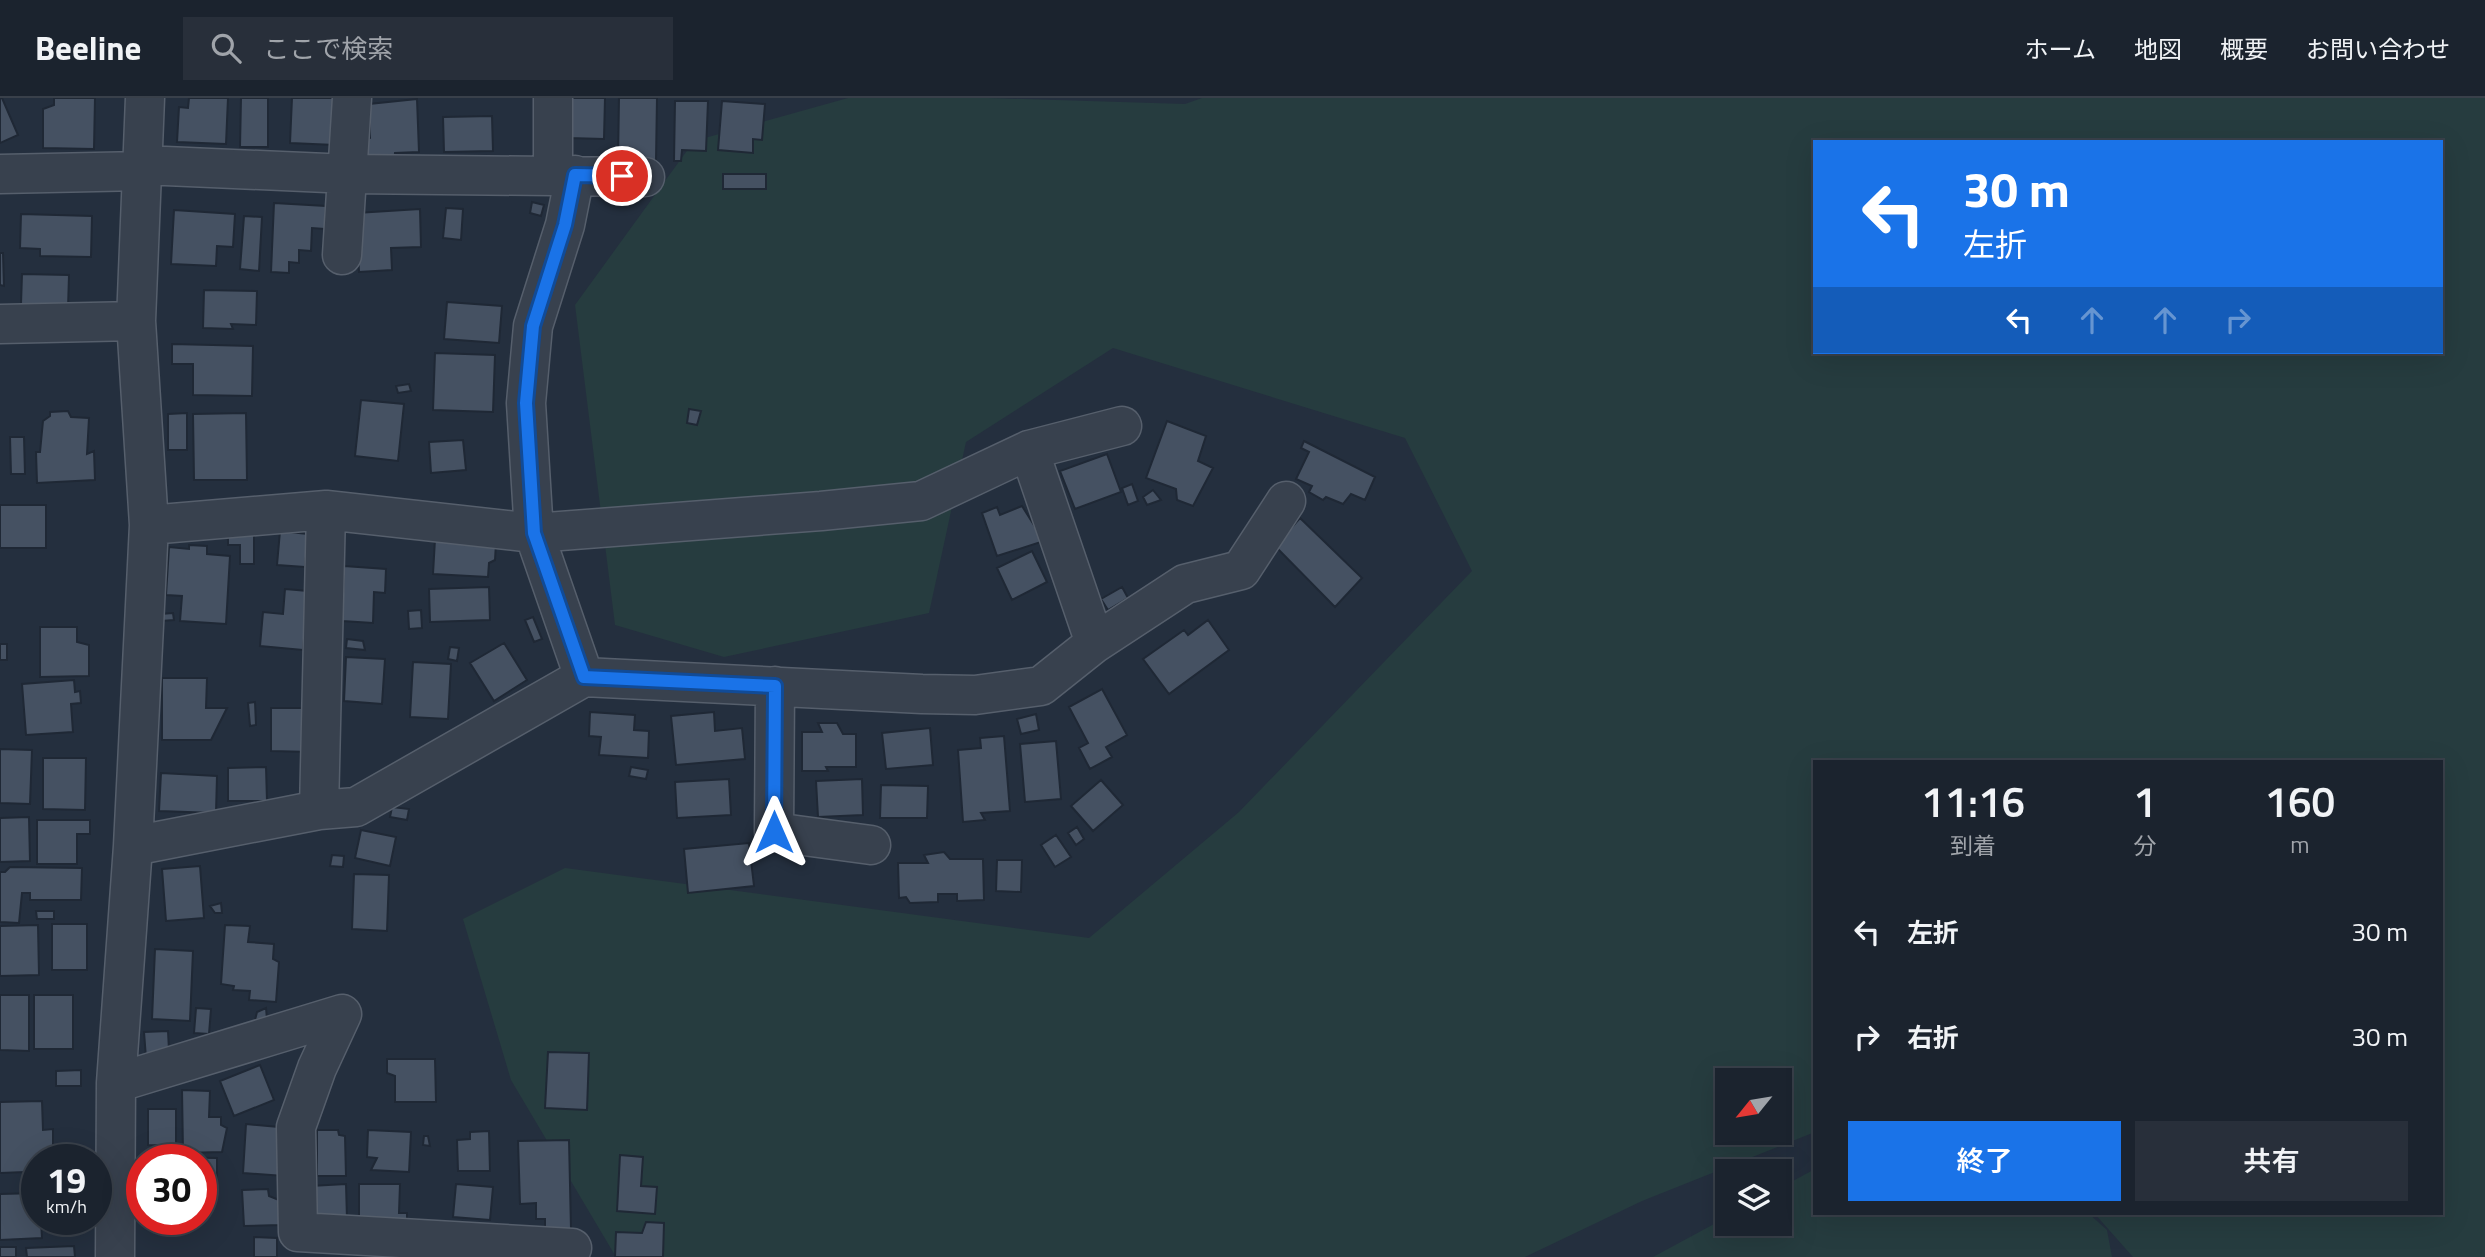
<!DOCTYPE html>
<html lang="ja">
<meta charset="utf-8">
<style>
:root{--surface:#1b232e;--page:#282f3a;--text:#f1f3f6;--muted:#a0a4aa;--line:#39404a;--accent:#1a73e8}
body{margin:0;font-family:"Titillium Web","Noto Sans JP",sans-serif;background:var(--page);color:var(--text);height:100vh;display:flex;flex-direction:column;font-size:26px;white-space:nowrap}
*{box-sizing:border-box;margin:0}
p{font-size:23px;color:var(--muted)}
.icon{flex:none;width:38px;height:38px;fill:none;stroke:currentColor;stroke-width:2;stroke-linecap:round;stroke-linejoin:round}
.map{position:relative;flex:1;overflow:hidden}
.details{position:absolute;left:1813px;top:662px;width:630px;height:455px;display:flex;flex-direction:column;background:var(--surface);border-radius:0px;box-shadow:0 7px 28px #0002,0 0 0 2px var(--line)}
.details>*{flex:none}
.guide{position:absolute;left:1813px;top:42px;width:630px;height:214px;border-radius:0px;box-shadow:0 7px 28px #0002,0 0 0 2px var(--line);background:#1a73e8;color:#fff;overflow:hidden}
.needle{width:46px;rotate:240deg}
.tools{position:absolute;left:1715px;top:970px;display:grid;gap:14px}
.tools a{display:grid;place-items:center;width:77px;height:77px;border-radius:0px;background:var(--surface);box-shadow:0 7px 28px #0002,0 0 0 2px var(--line);font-size:35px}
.speed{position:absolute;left:21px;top:1046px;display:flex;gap:14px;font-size:35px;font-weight:700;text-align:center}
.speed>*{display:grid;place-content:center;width:91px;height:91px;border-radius:50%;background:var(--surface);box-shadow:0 7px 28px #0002,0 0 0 2px var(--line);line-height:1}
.speed small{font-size:18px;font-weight:400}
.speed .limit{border:10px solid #d22;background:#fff;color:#111}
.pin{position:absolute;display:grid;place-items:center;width:60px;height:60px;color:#fff;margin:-30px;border:4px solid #fff;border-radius:50%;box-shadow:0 2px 7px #0007}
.me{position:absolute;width:77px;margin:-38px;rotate:0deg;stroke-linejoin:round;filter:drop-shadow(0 0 5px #0008)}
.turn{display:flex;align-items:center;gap:24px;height:147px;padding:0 35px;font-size:32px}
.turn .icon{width:91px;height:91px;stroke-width:2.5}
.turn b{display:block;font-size:49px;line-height:60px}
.lanes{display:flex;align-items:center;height:66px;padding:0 35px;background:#0003;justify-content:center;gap:35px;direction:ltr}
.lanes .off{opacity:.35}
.eta{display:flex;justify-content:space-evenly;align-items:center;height:119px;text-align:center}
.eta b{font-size:42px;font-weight:600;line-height:49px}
.action{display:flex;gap:14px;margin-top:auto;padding:14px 35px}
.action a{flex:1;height:80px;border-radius:0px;background:var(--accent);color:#fff;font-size:28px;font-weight:600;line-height:80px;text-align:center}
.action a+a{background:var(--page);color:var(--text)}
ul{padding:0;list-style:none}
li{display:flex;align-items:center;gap:21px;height:105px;padding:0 35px}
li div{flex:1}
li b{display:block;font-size:26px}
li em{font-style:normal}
header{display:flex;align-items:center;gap:42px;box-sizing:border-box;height:98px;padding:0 35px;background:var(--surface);border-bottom:2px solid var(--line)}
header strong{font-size:33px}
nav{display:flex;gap:38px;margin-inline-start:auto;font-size:24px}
.search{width:490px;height:63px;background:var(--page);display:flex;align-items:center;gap:18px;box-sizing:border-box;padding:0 24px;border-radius:0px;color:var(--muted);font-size:26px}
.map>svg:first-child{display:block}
</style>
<header>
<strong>Beeline</strong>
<div class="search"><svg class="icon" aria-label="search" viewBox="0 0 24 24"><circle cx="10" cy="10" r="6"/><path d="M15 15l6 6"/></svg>ここで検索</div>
<nav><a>ホーム</a><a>地図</a><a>概要</a><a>お問い合わせ</a></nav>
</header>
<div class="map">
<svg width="2485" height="1159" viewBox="0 0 2485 1159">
<rect width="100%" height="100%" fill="#242f3e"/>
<path fill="#263c3f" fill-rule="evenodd" d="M848,0h141l196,6 17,-6h1283v1159h-352l-39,-44h347v-452h-626v371l-173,69 -117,56h-909l-105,-177 -48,-161 102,-51 524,70 150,-126 233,-241 -67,-133 -292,-90 -147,94 -37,171 -205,44 -109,-32 -40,-320 119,-164zM1815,44h626v210h-626zM1727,982h53v52h-53z
M1815,1071v44h273l19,17 5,27h-459l74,-40v6h53v-35z"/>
<path fill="#455162" stroke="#1f2835" stroke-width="2" d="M0,0h2l16,37 -18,8z
M54,0h41l-1,51 -51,-1v-39l11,-4z
M189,0h39l-2,46 -49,-2 2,-35 9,1z
M241,0h27v49h-28z
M292,0h45l-2,47 -45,-2z
M569,0h36l-1,41 -36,-1z
M619,0h38l-1,63 -38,-1z
M417,1l2,53 -24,1 -1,10 -30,1 -1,-25 7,-1 -1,-34z
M675,3h33l-2,50 -24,-1 -1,11h-7z
M722,3l43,3 -3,36 -9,-1v14l-35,-3z
M492,18l1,35 -49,1 -1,-35z
M723,76h43v15h-43z
M532,104l12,3 -3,11 -11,-3z
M274,105l52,3 -1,23 -13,-1 -1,23 -12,-1v13l-10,-1v11l-18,-1z
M446,110l17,1 -2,31 -18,-2z
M420,111l1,38 -30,1 1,22 -33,2 -3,-59z
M174,112l61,4 -2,33 -16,-1 -1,20 -45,-2z
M21,116l71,2 -1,41 -51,-1v-7l-20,-1z
M244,118l18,1 -3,54 -19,-2z
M0,155h3l1,33 -4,-1z
M22,176l47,1 -1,34 -32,-1 -2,-4h-13z
M204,192l53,1 -1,34 -25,-1 2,5 -30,-1z
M447,204l55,4 -3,37 -55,-4z
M172,246l81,2 -1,50 -59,-1v-31h-21z
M435,255l60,2 -2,57 -60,-2z
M409,286l2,7 -13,2 -2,-7z
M361,302l43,4 -6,57 -43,-5z
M689,311l12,2 -4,14 -10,-2z
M68,313l3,6 18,1 -2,36 7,-3 1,29 -58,3 -1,-31h4l3,-31 7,-5v-4z
M187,315v37h-19v-36z
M246,315l1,67h-53l-1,-66z
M1167,323l39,15 -8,25 15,7 -20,38 -16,-6 -1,-11 -30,-11z
M10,339h14l1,37h-14z
M463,342l3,30 -35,3 -2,-31z
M1304,343l71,36 -10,23 -14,-6 -8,10 -17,-7 -3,3 -14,-8 3,-6 -16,-7 13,-27 -8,-4z
M1107,356l14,38 -46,17 -15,-38z
M1132,386l6,17 -10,4 -6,-17z
M1153,392l8,10 -14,5 -4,-8z
M0,407h46v43h-46z
M1022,408l22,35 -47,15 -15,-43 15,-6 3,8z
M1300,420l62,60 -27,29 -60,-61z
M280,433l28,3 -3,33 -28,-2z
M254,435v31h-14v-19h-12v-11z
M435,441l61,4 -1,17 -6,3 -1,14 -55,-3z
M189,447l18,1v8l23,2 -4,68 -46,-3 2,-25 -16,-1 3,-48 20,2z
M1032,453l15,31 -35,18 -15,-32z
M344,468l42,3 -1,24 -11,-1 -1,31 -31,-2z
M489,489l1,33 -60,2 -1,-33z
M1122,489l6,11 -20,12 -7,-11z
M285,491l23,2 -5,59 -43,-4 3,-34 20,2z
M421,512l1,18 -13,1 -1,-18z
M173,515l1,7 -13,1 -1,-7z
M533,519l9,22 -8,3 -9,-22z
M1208,522l21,30 -60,44 -26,-35 41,-29 4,5z
M40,529h37v15l12,3v31l-49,1z
M347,541l16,2 2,9 -19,-2z
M504,545l23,37 -33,21 -24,-38z
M0,546h7v16h-7z
M450,549l9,1 -2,13 -9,-2z
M346,559l39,2 -3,45 -38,-3z
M413,564l38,2 -3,55 -38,-2z
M162,580h45l-1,30h21l-16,32h-49z
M74,582l1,12 5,-1 1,12 -10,1 2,28 -47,3 -4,-51z
M1102,591l25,46 -21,12 6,10 -22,12 -11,-21 9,-5 -19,-36z
M255,604l1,23 -6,1 -2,-23z
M271,610h40v44l-40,-1z
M590,614l45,3 -1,15 15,1 -1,27 -49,-3 2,-18 -12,-1z
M714,614l1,19 27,-3 3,31 -69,6 -5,-49z
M1036,616l3,16 -18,4 -4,-15z
M818,625h19l6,11h13v33h-30l2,4h-26v-39h20z
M930,630l3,37 -47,4 -4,-36z
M1004,638l6,75 -29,2 4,7 -22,2 -5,-72 23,-2 -1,-10z
M1056,643l5,58 -36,3 -5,-58z
M0,651l32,1 -2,54 -30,-1z
M43,660h43l-1,52 -42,-1z
M266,669l1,34h-39v-33z
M631,669l17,3 -2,9 -17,-3z
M161,675l56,3 -1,37 -57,-2z
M729,681l2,36 -54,3 -2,-36z
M862,681l1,36 -45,2 -2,-36z
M1101,682l22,25 -30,26 -22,-25z
M881,687l47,1 -1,32h-47z
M392,709l17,2 -2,11 -17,-3z
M29,719l1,44 -30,1v-44z
M37,722h53v14h-13v30h-40z
M1077,729l7,12 -8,6 -8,-12z
M361,732l35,7 -6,29 -35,-8z
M1056,737l15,22 -16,10 -14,-22z
M749,745l5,43 -66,7 -4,-44z
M944,754l6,7h33l1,41 -27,1v-7h-19v8l-28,1 -4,-6 -7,1 -1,-35h30l-4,-8z
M332,757l12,1 -1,11 -13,-1z
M997,762h25l-1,32 -25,-1z
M200,768l4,52 -38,3 -4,-52z
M10,769l72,1 -1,32h-51v-7h-8l-3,30 -19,-1v-50h5z
M354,776l35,1 -2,56 -35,-2z
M221,805l1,10h-7l-5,-7z
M36,813h18v8h-17z
M52,826h35v46h-35z
M38,827l1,50 -39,1v-50z
M225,827l25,1 -2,16 26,2 -1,15 6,3 -3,40 -27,-2 1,-9 -17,-1 1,-4 -13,-2z
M155,851l38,2 -3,70 -38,-2z
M0,897h29v56l-29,-1z
M34,897h39v54h-39z
M196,910l15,1 -2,25 -15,-1z
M266,910l1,11 -12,1 2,-8z
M168,933l1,19 -23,8 -2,-26z
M548,954l41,1 -2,57 -42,-2z
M387,961h48l1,43h-41v-26l-8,-3z
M260,967l14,35 -40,16 -14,-35z
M81,972v16h-25v-15z
M182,992l28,1 -1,26h12v8l6,3 -5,24 -39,1z
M42,1003l1,29 10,-1v18l-9,4 1,9h-8v16l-13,1 1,-5 -25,1v-71z
M148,1011h28v37l-28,-1z
M246,1026l33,3 5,49 -41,-3z
M317,1032h21l1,5 6,1 1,40h-29z
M368,1032l43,2 -2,40 -38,-2 6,-12 -10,-1z
M489,1033l1,40h-32l-1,-31 13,-1v-7z
M424,1038h4l2,10 -7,-1z
M569,1042l2,89 -26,1v-11h-9v-16l-16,1 -2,-63z
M620,1057l23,2 -2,29 16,1 -2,27 -38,-3z
M150,1059l67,1v28l-16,-1v-25h-51z
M1762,1061l9,12h-25z
M346,1086l1,35 -35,1 -2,-34z
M359,1086h41l-1,29h8v11h-48z
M456,1086l37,3 -3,33 -37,-3z
M268,1091l1,7 10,4 1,25 -36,1 -2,-36z
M37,1095v27h4l1,18 -42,2v-46z
M646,1124l18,1 -1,34h-48l1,-25 26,1z
M254,1139l23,1v19h-23z
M74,1148l1,11h-48l-1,-9z
M0,1149h16v10h-16z"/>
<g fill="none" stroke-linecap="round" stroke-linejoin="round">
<defs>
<path id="minor" d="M143,67l206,9 296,3
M0,76l143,-3
M553,77v-77
M575,77l-10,50 -32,101 -7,77 8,130 287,-22 100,-10 108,-51 93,-24
M342,157l10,-157
M0,226l136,-3
M1029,352l66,193
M149,427l177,-15 208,23 50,144 338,17 53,1 66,-9 54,-43 90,-59 56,-14 45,-69
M775,588l-1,146 97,13
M319,712l7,-300
M133,748l186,-36 37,-3 228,-130
M116,985l226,-69 -25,54 -21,59 2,105 274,16
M115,1159l1,-174 17,-237 16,-321 -13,-204 9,-223"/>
</defs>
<use href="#minor" stroke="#565f6c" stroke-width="41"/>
<use href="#minor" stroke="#38414e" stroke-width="38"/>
</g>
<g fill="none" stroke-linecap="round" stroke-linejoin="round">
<defs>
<path id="route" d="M622,78l-47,-1 -10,50 -32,101 -7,77 8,130 50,144 191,9 -1,146"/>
</defs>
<use href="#route" stroke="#114b97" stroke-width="18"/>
<use href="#route" stroke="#1a73e8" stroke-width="12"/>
</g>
</svg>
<div class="tools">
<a><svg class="needle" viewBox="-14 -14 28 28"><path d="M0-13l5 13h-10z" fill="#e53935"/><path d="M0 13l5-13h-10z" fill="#a0a4aa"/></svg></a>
<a><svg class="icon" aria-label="layers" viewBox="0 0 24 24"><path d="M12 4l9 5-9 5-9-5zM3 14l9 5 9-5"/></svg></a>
</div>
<div class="speed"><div>19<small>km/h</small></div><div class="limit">30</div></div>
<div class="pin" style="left:622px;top:78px;background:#d93025"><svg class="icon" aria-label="arrive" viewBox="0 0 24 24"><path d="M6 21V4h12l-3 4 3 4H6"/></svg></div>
<svg class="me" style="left:774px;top:734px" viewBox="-20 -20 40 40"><path d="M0-17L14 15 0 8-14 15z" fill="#1a73e8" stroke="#fff" stroke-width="4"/></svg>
<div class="guide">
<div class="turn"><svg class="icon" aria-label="left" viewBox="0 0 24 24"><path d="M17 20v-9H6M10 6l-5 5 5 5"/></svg><div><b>30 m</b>左折</div></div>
<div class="lanes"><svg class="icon" aria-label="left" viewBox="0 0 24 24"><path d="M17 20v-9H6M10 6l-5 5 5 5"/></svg><svg class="icon off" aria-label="ahead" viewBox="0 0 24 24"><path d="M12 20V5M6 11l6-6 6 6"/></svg><svg class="icon off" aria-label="ahead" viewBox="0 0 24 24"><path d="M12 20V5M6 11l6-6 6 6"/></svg><svg class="icon off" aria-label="right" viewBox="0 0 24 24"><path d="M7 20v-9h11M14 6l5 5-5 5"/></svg></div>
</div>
<section class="details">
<div class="eta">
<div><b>11:16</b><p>到着</p></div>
<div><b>1</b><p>分</p></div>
<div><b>160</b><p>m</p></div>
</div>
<ul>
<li><svg class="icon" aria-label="left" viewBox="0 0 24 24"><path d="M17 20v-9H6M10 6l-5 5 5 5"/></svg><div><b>左折</b></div><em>30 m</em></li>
<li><svg class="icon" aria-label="right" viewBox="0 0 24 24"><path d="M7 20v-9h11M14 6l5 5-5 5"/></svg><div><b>右折</b></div><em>30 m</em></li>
</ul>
<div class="action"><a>終了</a><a>共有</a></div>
</section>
</div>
